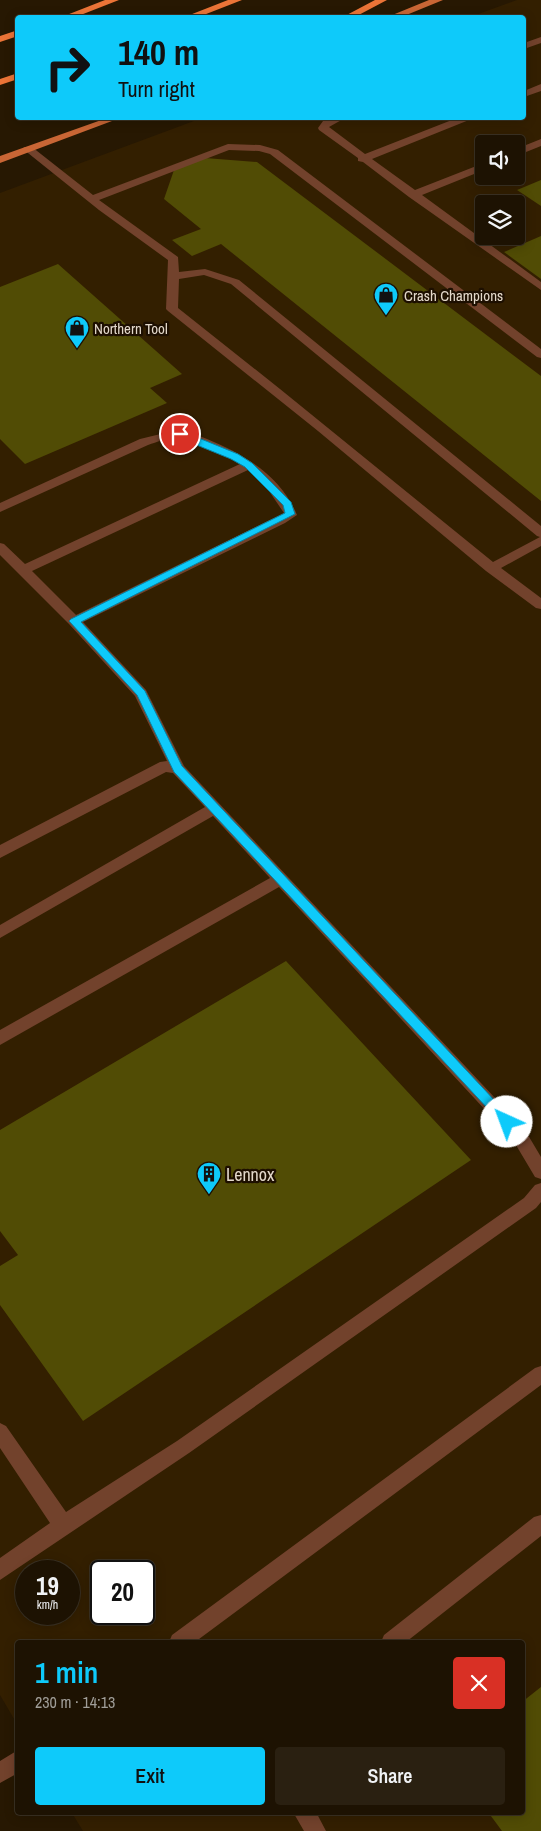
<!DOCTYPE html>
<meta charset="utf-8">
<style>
:root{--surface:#1d1202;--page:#2a2011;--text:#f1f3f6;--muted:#a09e99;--line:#3b3224;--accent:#0ecafa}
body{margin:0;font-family:"Archivo Narrow",sans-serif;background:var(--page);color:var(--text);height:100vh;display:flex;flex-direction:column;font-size:19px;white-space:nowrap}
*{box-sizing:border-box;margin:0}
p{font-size:16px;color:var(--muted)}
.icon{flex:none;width:28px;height:28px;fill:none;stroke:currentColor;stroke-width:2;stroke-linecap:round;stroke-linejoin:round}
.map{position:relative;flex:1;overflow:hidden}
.side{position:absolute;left:15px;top:1640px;width:510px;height:175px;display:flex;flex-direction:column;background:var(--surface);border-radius:5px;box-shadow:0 2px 12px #0003,0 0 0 1px var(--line)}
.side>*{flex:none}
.guide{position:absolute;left:15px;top:15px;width:511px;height:105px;border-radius:5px;box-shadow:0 2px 12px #0003,0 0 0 1px var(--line);background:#0ecafa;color:#111;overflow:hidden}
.buttons{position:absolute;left:475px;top:135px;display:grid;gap:10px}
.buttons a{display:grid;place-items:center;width:50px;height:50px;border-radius:5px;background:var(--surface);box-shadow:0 2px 12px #0003,0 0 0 1px var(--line);font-size:25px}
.speed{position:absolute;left:15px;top:1560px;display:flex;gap:10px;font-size:25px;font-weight:700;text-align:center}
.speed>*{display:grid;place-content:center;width:65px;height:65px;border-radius:50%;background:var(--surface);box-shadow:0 2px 12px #0003,0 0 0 1px var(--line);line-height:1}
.speed small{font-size:12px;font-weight:400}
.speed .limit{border:2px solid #111;border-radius:8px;background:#fff;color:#111}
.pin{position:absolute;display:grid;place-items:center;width:42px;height:42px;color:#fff;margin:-21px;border:2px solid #fff;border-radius:50%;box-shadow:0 1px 5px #0007}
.me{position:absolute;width:55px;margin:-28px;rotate:317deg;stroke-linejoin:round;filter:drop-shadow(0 0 4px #0008)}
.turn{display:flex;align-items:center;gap:18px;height:105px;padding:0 20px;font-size:22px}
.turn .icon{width:65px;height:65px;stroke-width:2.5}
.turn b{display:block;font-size:35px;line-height:42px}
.round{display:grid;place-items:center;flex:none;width:52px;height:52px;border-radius:5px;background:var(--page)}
.head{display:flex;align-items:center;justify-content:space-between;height:85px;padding:0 20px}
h1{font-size:30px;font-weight:600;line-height:38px;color:var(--accent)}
.button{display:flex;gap:10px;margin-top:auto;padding:10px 20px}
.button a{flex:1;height:58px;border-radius:5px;background:var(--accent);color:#111;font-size:20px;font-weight:600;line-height:58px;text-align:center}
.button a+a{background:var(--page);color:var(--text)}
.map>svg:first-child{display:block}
</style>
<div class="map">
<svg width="541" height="1831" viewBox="0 0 541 1831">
<rect width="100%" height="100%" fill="#271802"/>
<path fill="#331f00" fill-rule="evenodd" d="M517,0h24v1831h-458l-11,-18 450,-1v-170h-504l-1,82 -17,-29v-1502l202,-75h322v-100l-54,-1zM484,144h32v32h-32zM484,204h32v32h-32zM26,1571h43v43h-43zM101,1571h43v43h-43z"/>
<path fill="#514c05" d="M205,158l52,4 284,214v125l-320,-257 -29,12 -20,-16 29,-11 -37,-30 10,-29z
M541,180v26l-24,-16z
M541,236v43l-37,-27z
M58,264l124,110 -32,14 17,15 -142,61 -25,-25v-152z
M286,961l185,199 -388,261 -83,-116v-39l18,-11 -18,-24v-101z
M541,1687v144h-39l-14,-19h34v-110z"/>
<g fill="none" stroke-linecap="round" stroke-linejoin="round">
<path fill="#72422c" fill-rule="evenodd" d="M541,37v6l-17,6v-6z
M541,84v7l-17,6v-6z
M332,118h13l-16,9 36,27 92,-36h13l-1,2 -97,39 43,31 69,-27v7l-62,25 119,87v8l-132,-93 -46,-35 -5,-1v-3l-39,-28 -1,-2 5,-7z
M541,139v7l-25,10v-7z
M228,144l32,1 18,5 263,199v9l-4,-1 -267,-203 -11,-3 -30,-1 -130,50 79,57 1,15 26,-3 34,11 302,246v20l-40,22 40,30v11l-5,-1 -50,-37 -168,-140 -150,-120 -2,-2 2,-49 -69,-50 -76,-61 1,-2h8l61,48zM204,275l27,9 306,252 3,1 -47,25 -213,-173 -102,-81 1,-29z
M173,431c11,-1 23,4 34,8 37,15 74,37 90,76l-12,8 -202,99 63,68 38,76 341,364 16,27v22l-6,-2 -22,-37 -234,-253 -279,158v-15l270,-152 -57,-62 -213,122v-13l205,-118 -32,-34 -7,-1 -166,86v-13l160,-83 7,-1 -32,-65 -66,-72 -69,-69v-12l4,1 21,20 215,-100c-16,-9 -47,-26 -65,-26 -9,0 -18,4 -27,7l-148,67v-9l140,-64zM248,470l21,21 15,22 -208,102 -44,-44z
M541,1183v19l-5,6 -347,245 -189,127v-22l50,-35 -50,-75v-25l6,3 60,86 111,-71 347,-243 11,-13z
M541,1366v19l-346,257h-26l3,-7 363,-267z
M541,1515v21l-135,106h-25l3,-7 150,-118z
M18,1750v23l-18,10v-22z
M293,1812h23l10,19h-22z"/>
<path fill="#c96635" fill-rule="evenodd" d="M429,0h14l-44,18h-14z
M107,118h13l-120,45v-7z"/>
<path fill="#eb7437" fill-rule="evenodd" d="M105,0h14l-46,18h-14z
M228,0h14l-46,18h-14z
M375,0h12l-34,18h-12z
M18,30v6l-18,6v-6z
M18,73v6l-18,6v-6z"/>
</g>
<path fill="#0ecafa" stroke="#0983a2" d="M177,432h7l54,22 14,9 39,39 4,12 -214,108 64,69 37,75 329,352 2,4 -2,3 -4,2 -4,-2 -329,-353 -37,-77 -68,-74 2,-2 214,-106 -2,-8 -38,-38 -14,-8 -54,-22z"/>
<defs>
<symbol id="shop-pin" viewBox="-11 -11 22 30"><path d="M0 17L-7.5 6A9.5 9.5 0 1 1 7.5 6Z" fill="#0ecafa" stroke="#1d0f00"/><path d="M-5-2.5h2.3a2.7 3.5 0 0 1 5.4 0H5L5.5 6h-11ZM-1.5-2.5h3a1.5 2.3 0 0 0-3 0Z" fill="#111"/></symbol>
<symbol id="building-pin" viewBox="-11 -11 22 30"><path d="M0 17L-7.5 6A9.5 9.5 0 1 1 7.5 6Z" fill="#0ecafa" stroke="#1d0f00"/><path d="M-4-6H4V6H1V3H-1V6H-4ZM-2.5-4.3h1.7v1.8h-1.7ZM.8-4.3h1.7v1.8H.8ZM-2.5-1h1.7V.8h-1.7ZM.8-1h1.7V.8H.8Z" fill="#111"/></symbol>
</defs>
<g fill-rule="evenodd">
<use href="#shop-pin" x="372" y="281" width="28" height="38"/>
<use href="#shop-pin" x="63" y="314" width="28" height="38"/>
<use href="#building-pin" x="195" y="1160" width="28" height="38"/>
</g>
<g text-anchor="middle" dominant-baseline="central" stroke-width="4.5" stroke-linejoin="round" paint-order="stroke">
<g font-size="15" fill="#e4d9cb" stroke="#1d0f00" text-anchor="start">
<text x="404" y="295">Crash Champions</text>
<text x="94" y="328">Northern Tool</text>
</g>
<g font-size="18" fill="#e4d9cb" stroke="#1d0f00" text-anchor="start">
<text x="226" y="1174">Lennox</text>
</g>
</g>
</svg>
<div class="buttons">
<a><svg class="icon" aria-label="sound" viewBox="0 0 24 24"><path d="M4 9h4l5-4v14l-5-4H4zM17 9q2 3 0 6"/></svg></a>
<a><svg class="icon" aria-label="layers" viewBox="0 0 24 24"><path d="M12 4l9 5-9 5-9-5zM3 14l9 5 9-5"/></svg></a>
</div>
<div class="speed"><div>19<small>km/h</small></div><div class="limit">20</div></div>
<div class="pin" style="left:180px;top:434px;background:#d93025"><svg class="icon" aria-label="arrive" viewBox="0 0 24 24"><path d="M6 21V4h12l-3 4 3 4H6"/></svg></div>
<svg class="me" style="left:507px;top:1122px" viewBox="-20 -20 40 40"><circle r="19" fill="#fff"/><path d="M0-13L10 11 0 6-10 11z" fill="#0ecafa"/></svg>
<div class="guide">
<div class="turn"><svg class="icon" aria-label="right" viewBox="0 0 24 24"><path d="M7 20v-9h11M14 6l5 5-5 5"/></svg><div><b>140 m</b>Turn right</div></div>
</div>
<section class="side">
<div class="head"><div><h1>1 min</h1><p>230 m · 14:13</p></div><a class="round" style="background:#d93025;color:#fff"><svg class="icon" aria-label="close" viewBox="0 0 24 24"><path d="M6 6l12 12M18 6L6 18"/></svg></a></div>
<div class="button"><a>Exit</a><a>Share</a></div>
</section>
</div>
